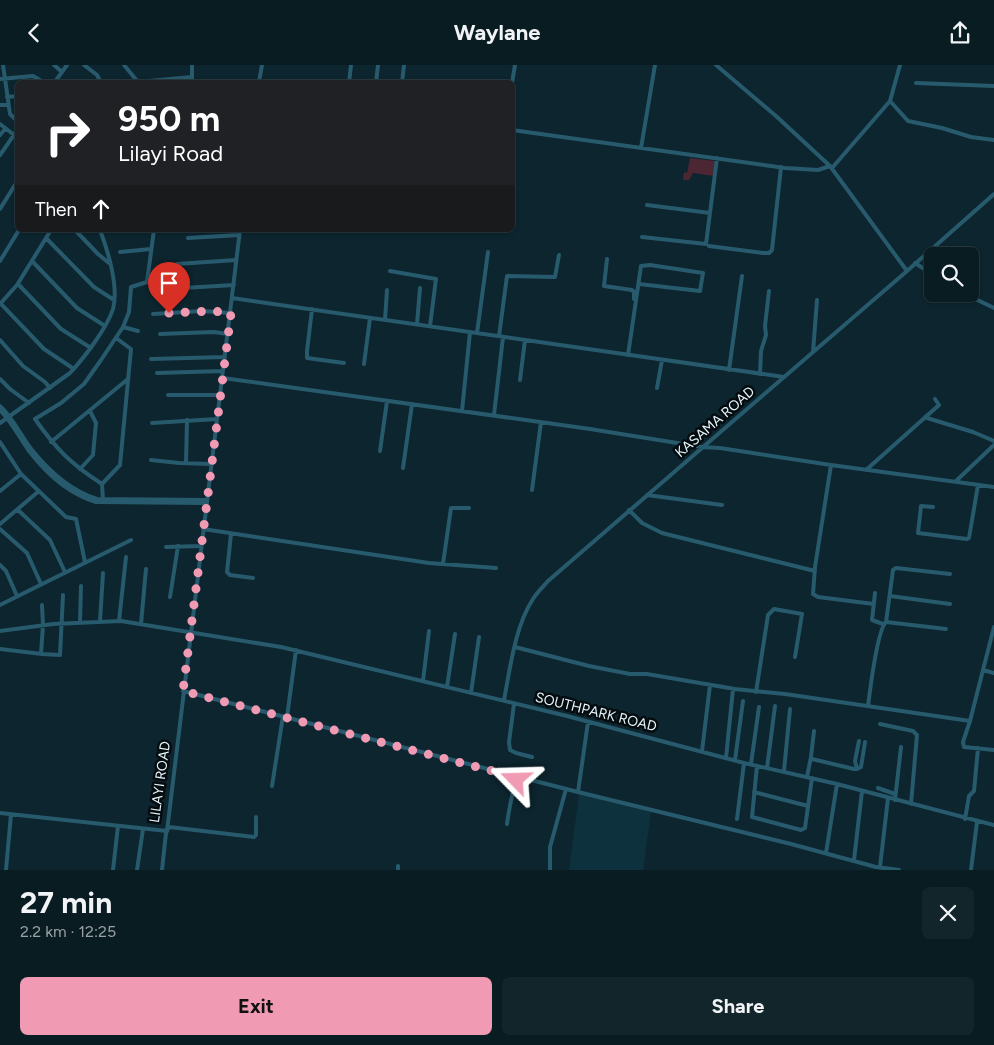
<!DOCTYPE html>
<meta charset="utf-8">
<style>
:root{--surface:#091c22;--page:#12252a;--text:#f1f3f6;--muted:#99a1a5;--line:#293a40;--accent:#f09ab4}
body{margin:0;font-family:Figtree,sans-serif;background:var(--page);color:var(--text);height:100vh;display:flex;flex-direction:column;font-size:19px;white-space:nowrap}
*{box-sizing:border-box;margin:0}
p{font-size:16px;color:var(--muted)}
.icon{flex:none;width:28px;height:28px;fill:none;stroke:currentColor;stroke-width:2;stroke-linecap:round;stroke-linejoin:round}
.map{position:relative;height:805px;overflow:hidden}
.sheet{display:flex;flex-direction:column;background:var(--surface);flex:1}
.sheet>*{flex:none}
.hud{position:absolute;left:15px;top:15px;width:500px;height:152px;border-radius:8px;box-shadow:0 1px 4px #0004,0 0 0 1px var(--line);background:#202124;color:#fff;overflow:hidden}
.fabs{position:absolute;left:924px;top:182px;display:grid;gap:10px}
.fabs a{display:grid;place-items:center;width:55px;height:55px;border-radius:8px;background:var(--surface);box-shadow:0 1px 4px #0004,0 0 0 1px var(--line);font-size:25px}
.pin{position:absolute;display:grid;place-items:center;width:42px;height:42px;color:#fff;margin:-51px -21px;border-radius:50% 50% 50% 0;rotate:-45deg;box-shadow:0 0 5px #0007}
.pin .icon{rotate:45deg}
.me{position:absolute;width:55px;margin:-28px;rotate:292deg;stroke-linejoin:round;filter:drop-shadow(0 0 4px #0008)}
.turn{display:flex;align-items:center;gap:18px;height:105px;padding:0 20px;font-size:22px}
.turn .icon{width:65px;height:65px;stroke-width:2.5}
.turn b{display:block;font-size:35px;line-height:42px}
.then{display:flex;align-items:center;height:48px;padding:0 20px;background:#0003;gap:10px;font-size:19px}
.round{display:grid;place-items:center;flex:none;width:52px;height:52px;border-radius:8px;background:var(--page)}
.headline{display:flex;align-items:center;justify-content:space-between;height:85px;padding:0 20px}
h1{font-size:30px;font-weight:700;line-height:38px}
.primary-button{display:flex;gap:10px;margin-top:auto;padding:10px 20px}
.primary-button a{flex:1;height:58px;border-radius:8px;background:var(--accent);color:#111;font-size:20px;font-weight:700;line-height:58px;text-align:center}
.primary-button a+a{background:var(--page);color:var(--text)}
header{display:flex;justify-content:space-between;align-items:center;height:65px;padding:0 20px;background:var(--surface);font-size:22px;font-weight:700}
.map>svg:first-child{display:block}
</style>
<header><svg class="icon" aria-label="back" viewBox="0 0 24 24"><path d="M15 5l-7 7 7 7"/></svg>Waylane<svg class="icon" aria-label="share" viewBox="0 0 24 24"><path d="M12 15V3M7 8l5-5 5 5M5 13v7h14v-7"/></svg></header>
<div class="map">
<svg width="994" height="805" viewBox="0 0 994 805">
<rect width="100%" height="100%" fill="#0c252e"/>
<path fill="#0d313d" d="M579,728l72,19 -8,58h-74z"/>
<path fill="#4c2632" d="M690,93l25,3 -1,15 -21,-3 -4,7h-6l1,-8 3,1z"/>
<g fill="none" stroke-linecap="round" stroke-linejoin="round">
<path stroke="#285a6d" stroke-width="4" d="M3,0l7,49 8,8
M54,0l8,7
M84,0l13,10 4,8
M124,0l14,17 54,-5
M192,0v18
M716,0l60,51 54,50 77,105
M900,0l-10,36 18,20 34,7 29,9 23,3
M0,14l33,-3 12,7
M122,16v2
M259,17l3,-17
M54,18l13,-18
M240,18l19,-2
M349,18l2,-18
M376,18l2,-18
M402,18l2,-18
M512,18l3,-18
M916,18l78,3
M7,32l11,-1
M0,40h8
M0,59l18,14
M512,65l273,38 33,2 12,-4
M0,70l5,-6
M641,83l14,-83
M0,90l18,-26
M832,103l58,-67
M647,140l63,8
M0,144l18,-29
M75,165l23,24 11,9
M642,172l64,7 11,-86
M46,173l48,49 20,13
M188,173l51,-3
M709,181l54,7h6l3,-3 9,-83
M120,187l31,-3
M607,194l-3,27 28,4 2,2v7
M0,196l19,-31
M32,196l45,47 28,18
M915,198l17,11
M177,199l59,-4
M390,206l46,8 -6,47
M18,219l43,45 30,19
M166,224l68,-4
M965,229l29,14
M232,233l552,79
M0,239l17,-19 34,-55
M1,239l43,45 30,20
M312,244l-5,42v7l37,5
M153,249l49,-3 29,2
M385,255l2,-30
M417,259l3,-36
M123,262l15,4
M477,268l11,-81
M160,269l54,-2 14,2
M499,271l8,-60 48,1 4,-22
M0,275l23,26 22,16 5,6
M813,287l4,-52
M628,290l13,-89 9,-1 53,8 -3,18 -61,-7
M151,294l74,-2
M364,299l6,-46
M729,305l13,-94
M157,308l66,-2
M760,309l1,-23 5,-16 -1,-9 4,-35
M223,313l367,51 112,18 18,1 111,17 163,22
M0,314l10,10 19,14
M520,315l5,-40
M657,323l5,-28
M168,330h52
M0,341c13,12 21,30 32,44 17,21 39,41 65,49l110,1
M0,345c12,12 19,27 29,41 17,22 40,43 67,51l110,1
M462,346l8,-79
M494,350l9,-78
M926,351l1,2 46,14 21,9
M0,358l70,-50c14,-15 37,-45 43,-64 6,-22 -5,-58 -13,-79
M152,358l65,-4
M0,377l21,32 45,43 10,2 9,43
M51,377l77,-63
M380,386l7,-50
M151,395l28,3 32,1
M186,398l1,-43
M831,400l-16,102 -2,27 5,3 56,7
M403,403l9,-64
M80,404l13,-14 3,-32 -6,-12
M866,405l73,-65 -4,-6
M956,416l38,-36
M102,419c-31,-20 -46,-35 -67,-65l26,-16 23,-19 17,-24 22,-33 6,-15 2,-25 16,-5 7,-52
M532,425l9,-68
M0,426l21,-17
M647,430l75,10
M103,435l-1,-16 18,-19 11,-116 -15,-11
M933,442l-12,-1 -3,27 49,6 2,-1 9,-53
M18,445l32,30 15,32
M629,445l13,13 20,10 153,38
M0,459l39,-33
M0,464l27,24 14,31
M203,464l226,34 67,5
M231,469l-4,38 3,3 23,3
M166,482l35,-1
M443,499l8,-56h18
M0,500l6,6 11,25
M875,528l-3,27 11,4
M890,531l60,8
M170,532l8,-51
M0,540l131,-65
M100,556l3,-48
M119,556l7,-64
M80,557l1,-36
M886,557l60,7
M141,559l5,-55
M994,562l-11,43 11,3
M0,566l53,-7 68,-3 160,26 286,69 177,47 93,21 157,41
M515,582l74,19 41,8h17l88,15 50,5 185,27 -7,21 1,5 30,3
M0,584l42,5 18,1 3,-60
M41,589l2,-29 -1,-20
M423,616l6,-50
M447,622l8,-53
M183,626l395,101 213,52 85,23 23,3
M756,627l12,-77 6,-6 28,5 -7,43
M471,628l8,-56
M504,635c6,-31 11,-74 29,-101 4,-7 10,-12 15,-18l359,-310 87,-77
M514,639l-5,38 1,8 6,3 16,4
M868,641c2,-15 9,-76 18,-84l7,-52 3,-2 54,6
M287,652l9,-67
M970,656l13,-51
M880,659l33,7 4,4 -6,69
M814,666l-3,26 1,2 42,10h3
M859,676l-4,20 2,8 4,-2 4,-25
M702,686l8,-66
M726,693l7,-69
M735,695l8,-59
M751,699l8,-57
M757,701l-5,51 49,13 4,-2 7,-50
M767,703l8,-62
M784,706l6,-62
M807,712l4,-20
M272,721l11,-70
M878,723l17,6
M578,727l10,-70
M754,727l54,14
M895,735l6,-53
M0,748l167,18 73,-601
M737,754l7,-56
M965,754l4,-23 5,-5 4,-43
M507,759c2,-17 6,-31 9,-47
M826,788l11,-69
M854,795l8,-69
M880,802l8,-69
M6,805l5,-56
M113,805l5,-44
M137,805l6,-41
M162,805l4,-37 3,-6 85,10 2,-2v-18
M398,805v-4
M550,805v-23l16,-58
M971,805l6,-48"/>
</g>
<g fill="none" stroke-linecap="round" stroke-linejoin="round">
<path stroke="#f09ab4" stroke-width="9" stroke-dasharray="0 16.2" d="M169,248l43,-2 19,2 -48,378 333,86v3"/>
</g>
<g text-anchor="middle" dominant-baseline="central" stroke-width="5" stroke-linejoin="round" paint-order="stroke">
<g font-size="14" fill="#e7f6fc" stroke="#040c10">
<text transform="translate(715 357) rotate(-41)">KASAMA ROAD</text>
<text transform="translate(596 647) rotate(14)">SOUTHPARK ROAD</text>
<text transform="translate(160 717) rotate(-82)">LILAYI ROAD</text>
</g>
</g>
</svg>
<div class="fabs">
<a><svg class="icon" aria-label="search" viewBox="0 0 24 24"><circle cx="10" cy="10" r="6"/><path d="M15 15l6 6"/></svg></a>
</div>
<div class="pin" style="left:169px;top:248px;background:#d93025"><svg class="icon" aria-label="arrive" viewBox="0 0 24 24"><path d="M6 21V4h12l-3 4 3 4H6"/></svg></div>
<svg class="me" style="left:516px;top:715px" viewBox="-20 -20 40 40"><path d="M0-17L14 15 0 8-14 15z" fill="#f09ab4" stroke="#fff" stroke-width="4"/></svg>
<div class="hud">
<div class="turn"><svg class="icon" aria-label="right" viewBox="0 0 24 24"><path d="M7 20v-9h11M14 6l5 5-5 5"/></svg><div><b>950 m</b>Lilayi Road</div></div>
<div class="then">Then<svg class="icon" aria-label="ahead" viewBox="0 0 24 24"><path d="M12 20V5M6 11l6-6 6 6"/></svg></div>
</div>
</div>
<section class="sheet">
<div class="headline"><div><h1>27 min</h1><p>2.2 km · 12:25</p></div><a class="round"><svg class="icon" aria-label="close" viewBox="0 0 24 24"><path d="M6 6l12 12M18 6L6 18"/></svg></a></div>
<div class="primary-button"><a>Exit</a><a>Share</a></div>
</section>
